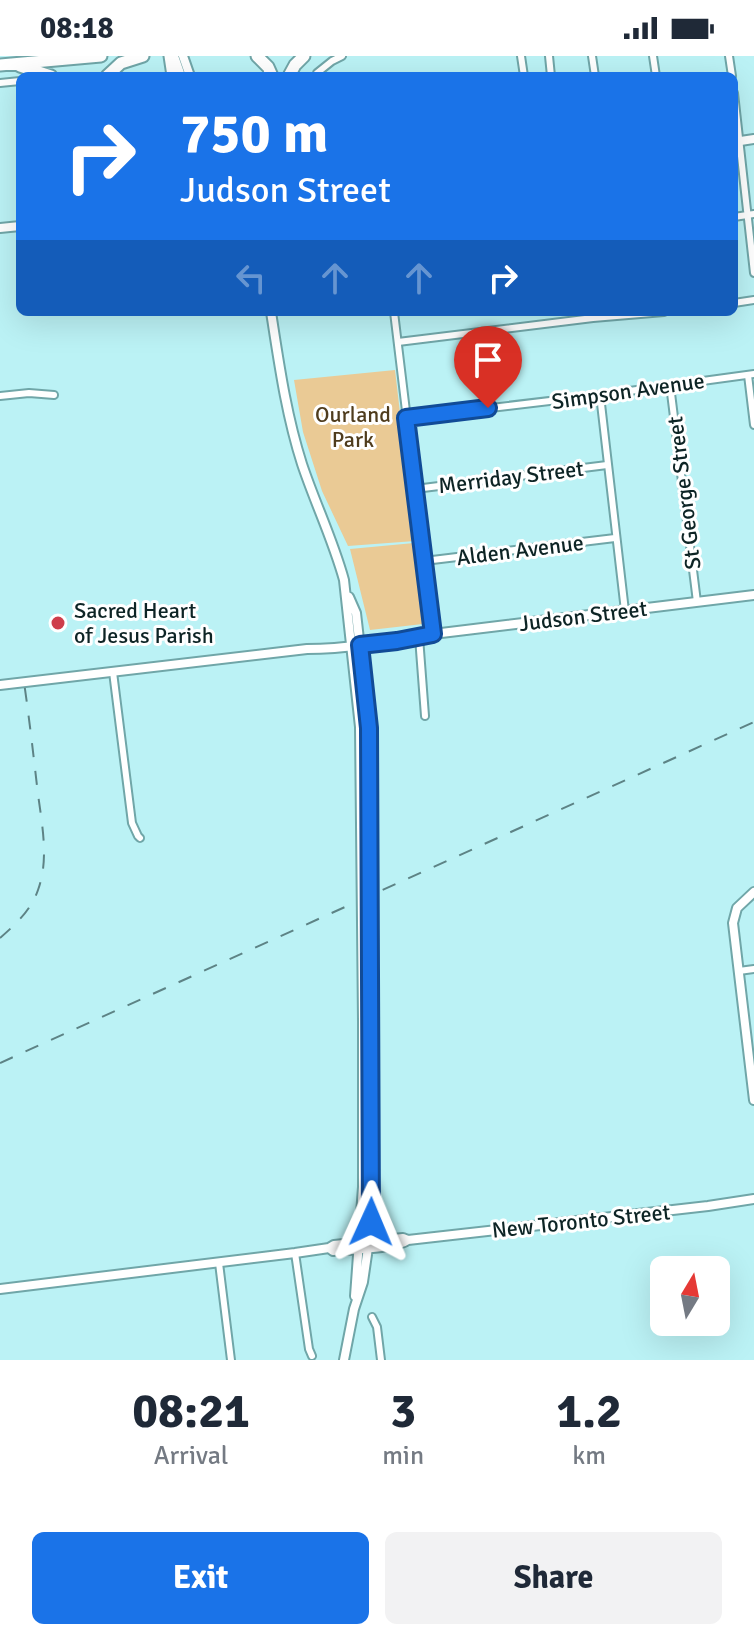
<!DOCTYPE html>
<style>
:root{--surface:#fff;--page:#f2f2f3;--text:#1f2937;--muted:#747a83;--accent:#1a73e8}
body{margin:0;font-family:Signika,sans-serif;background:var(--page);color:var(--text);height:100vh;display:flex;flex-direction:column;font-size:30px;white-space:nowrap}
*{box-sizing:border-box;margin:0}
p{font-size:26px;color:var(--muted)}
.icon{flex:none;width:44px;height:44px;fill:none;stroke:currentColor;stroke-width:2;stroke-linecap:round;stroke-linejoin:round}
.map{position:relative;height:1304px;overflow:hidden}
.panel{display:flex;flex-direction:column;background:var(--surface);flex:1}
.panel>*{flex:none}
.banner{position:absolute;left:16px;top:16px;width:722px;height:244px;border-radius:12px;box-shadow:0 8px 32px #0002;background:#1a73e8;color:#fff;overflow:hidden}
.needle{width:52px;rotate:10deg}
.buttons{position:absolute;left:650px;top:1200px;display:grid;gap:16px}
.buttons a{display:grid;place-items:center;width:80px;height:80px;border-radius:12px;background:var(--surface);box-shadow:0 8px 32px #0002;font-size:40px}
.pin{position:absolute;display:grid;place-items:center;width:68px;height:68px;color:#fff;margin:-82px -34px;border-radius:50% 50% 50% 0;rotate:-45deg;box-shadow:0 0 8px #0007}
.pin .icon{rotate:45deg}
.me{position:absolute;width:88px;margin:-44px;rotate:1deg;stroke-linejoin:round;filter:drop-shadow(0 0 6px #0008)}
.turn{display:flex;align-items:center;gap:28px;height:168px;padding:0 32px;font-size:36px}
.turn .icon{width:104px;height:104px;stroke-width:2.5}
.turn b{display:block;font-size:56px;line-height:68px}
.lanes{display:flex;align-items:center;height:76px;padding:0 32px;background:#0003;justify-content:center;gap:40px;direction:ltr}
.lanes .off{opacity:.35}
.eta{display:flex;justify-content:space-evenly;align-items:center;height:136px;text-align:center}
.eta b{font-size:48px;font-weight:700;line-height:56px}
.cta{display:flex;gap:16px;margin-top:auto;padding:16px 32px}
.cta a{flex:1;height:92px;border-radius:12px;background:var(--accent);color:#fff;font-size:32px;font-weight:700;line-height:92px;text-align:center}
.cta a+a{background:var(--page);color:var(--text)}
.status{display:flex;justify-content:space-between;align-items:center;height:56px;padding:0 40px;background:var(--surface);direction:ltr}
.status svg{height:22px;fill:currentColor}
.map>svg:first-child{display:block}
</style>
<div class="status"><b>08:18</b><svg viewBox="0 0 49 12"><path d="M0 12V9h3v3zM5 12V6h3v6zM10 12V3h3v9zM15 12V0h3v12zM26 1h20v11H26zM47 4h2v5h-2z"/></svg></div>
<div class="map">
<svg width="754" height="1304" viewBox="0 0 754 1304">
<rect width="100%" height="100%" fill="#bbf2f5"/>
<path fill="#eaca95" d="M395,314l20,171 -67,5 -26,-55 -19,-59 -9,-52z
M414,487l9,81 -53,6 -20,-81z"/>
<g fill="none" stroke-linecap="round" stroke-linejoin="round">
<defs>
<path id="street" d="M521,0l3,20
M549,0l2,20
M592,0l3,20
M653,0l3,20
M729,0l3,20
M317,17l15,-12 10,-5
M0,27l20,-2
M734,37l20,180
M734,161l20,-3
M734,247l20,-3
M394,256l39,322
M398,286l195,-24 71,-6
M748,319l6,50
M670,329l27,217
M600,339l25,216
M0,340l29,-3 25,2
M406,362l194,-23 154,-21
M415,433l192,-24
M424,505l191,-23
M419,581l6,79
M113,616l19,151 6,13 2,2
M739,915l15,-2
M295,1197l14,96 3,7
M219,1207l12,97
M372,1261l5,10 4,33"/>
<path id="secondary" d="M174,0l7,20
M183,0l7,20
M734,86l20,-3
M0,172l20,-2
M271,256c8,51 15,102 31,152 13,39 31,76 42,116l16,147
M349,541l7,16 13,115
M0,629l307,-36c42,0 85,-8 126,-15l321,-39
M754,836l-17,16 -4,15 21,177
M329,1192l4,3c17,-2 63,-2 75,-11
M0,1233l295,-36 34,-5 5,-3 69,-7 5,2 300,-34 46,-7
M355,1240l8,-109v-166
M344,1304l10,-51 9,-27 7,-48 2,-211"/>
<path id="highway" d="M170,0l3,20
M257,0l11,11 4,9
M0,9l101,-9
M20,10l31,10
M107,20l14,-13 22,-7
M289,20l6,-11 9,-9"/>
</defs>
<use href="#street" stroke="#70a6a8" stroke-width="10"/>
<use href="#secondary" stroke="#70a6a8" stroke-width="12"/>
<use href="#highway" stroke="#70a6a8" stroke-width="15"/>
<use href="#street" stroke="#fff" stroke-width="6"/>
<use href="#secondary" stroke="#fff" stroke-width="8"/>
<use href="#highway" stroke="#fff" stroke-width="11"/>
<path stroke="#5d8385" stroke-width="2" stroke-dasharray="14 14" stroke-linecap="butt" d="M0,882c16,-14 31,-28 38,-48 12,-33 3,-69 -1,-104 -4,-35 -8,-69 -13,-104
M0,1007l754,-341"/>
<defs>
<path id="secondary-bridge" d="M360,671l3,294
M369,672l3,295"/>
</defs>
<use href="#secondary-bridge" stroke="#70a6a8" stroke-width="12" stroke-linecap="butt"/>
<use href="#secondary-bridge" stroke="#fff" stroke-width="8"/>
</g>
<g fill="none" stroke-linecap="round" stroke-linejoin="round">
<defs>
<path id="route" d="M371,1166l-2,-494 -9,-83 37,-4 36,-7 -27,-216 82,-10"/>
</defs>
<use href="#route" stroke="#114b97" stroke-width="20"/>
<use href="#route" stroke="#1a73e8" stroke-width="14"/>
</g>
<circle fill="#ce3e4b" stroke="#fff" stroke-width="3" cx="58" cy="567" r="8"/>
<g text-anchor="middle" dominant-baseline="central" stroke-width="6" stroke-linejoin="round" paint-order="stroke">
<g font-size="22" fill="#0d2425" stroke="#fff">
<text transform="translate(628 335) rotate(-8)">Simpson Avenue</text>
<text transform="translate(511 421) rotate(-7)">Merriday Street</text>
<text transform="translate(684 437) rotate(-97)">St George Street</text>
<text transform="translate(520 494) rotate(-7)">Alden Avenue</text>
<text transform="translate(583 560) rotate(-7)">Judson Street</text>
<text transform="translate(581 1165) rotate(-6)">New Toronto Street</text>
</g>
<g font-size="22" fill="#4f3c1d" stroke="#fff">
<text x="353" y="358">Ourland<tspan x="353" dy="25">Park</tspan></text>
</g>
<g font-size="22" fill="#0d2425" stroke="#fff" text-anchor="start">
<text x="74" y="554">Sacred Heart<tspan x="74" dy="25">of Jesus Parish</tspan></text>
</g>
</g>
</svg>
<div class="buttons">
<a><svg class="needle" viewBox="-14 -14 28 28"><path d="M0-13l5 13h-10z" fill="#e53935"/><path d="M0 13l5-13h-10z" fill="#747a83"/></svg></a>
</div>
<div class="pin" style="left:488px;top:352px;background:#d93025"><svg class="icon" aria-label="arrive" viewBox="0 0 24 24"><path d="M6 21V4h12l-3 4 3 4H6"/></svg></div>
<svg class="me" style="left:371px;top:1166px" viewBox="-20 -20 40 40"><path d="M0-17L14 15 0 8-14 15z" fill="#1a73e8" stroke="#fff" stroke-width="4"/></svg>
<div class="banner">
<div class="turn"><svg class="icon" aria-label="right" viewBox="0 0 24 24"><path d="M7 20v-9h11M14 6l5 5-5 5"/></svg><div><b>750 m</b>Judson Street</div></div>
<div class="lanes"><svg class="icon off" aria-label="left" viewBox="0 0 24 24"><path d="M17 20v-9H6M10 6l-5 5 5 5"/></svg><svg class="icon off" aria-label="ahead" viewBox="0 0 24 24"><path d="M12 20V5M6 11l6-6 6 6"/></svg><svg class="icon off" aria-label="ahead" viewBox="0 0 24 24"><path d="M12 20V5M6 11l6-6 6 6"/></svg><svg class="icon" aria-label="right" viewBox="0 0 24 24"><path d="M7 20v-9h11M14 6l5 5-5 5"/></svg></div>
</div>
</div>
<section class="panel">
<div class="eta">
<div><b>08:21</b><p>Arrival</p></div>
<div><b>3</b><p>min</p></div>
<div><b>1.2</b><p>km</p></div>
</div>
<div class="cta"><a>Exit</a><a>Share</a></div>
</section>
